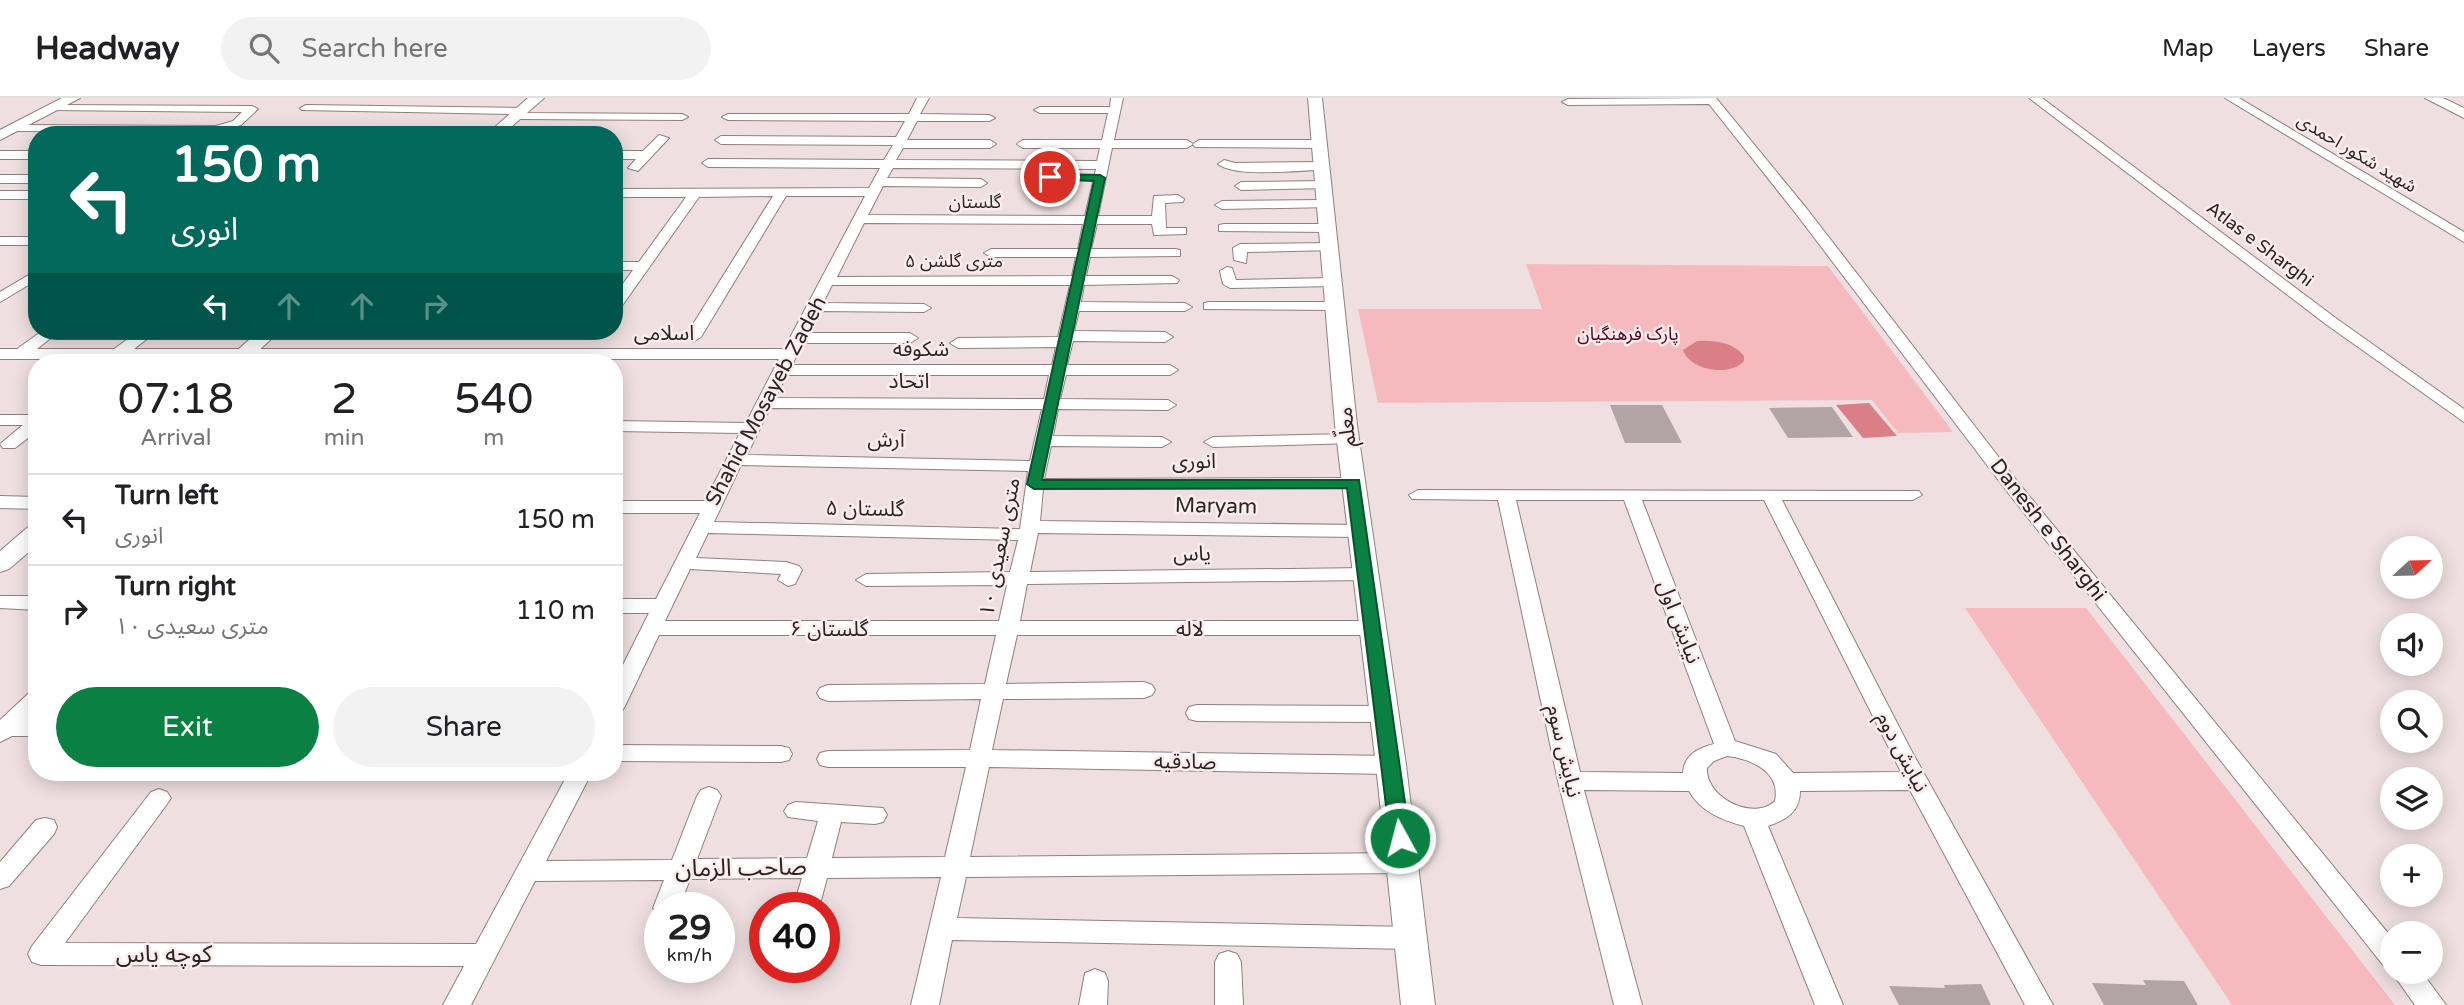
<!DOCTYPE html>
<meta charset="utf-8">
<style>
:root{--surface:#fff;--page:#f2f2f2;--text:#202124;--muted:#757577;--line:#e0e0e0;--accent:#0b8043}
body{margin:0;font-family:"Varela Round","Noto Sans Arabic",sans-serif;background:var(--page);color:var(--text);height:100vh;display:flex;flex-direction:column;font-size:26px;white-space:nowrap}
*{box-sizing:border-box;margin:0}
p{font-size:23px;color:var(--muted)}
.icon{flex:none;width:38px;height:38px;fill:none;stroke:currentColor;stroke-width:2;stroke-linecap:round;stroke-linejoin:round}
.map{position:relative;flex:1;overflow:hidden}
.sheet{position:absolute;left:28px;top:256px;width:595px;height:427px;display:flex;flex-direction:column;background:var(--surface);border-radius:28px;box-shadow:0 4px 18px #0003}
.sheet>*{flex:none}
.top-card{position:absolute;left:28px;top:28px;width:595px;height:214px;border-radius:28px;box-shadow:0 4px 18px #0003;background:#00695c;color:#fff;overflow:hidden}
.needle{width:46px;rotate:68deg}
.fabs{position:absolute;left:2380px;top:438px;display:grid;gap:14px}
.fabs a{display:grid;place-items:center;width:63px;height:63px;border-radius:50%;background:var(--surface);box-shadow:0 4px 18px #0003;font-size:35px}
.speed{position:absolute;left:644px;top:794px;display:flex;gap:14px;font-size:35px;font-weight:700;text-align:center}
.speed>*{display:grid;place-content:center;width:91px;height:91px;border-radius:50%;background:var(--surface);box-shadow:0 4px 18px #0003;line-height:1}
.speed small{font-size:18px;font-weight:400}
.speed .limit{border:10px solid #d22;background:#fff;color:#111}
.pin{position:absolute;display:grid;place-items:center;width:60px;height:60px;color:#fff;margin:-30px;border:4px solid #fff;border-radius:50%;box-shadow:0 2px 7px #0007}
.me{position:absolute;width:77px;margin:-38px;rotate:353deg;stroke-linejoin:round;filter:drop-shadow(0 0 5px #0008)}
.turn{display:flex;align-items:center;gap:24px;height:147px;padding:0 28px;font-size:32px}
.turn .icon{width:91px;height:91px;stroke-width:2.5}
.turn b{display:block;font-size:49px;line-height:60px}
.lanes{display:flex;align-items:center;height:66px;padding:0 28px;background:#0003;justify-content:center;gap:35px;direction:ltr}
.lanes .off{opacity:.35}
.eta{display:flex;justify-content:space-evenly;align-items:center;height:119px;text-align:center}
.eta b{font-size:42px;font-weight:600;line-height:49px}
.cta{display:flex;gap:14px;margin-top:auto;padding:14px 28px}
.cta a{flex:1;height:80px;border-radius:42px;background:var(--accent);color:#fff;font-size:28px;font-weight:600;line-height:80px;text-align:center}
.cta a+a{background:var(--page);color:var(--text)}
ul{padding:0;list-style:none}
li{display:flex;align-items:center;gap:21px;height:91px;padding:0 28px;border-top:2px solid var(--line)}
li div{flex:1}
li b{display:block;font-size:26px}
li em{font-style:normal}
header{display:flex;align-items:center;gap:42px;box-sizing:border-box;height:98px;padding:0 35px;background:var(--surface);border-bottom:2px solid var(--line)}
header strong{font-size:33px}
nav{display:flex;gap:38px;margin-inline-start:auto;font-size:24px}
.search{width:490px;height:63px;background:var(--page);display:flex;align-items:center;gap:18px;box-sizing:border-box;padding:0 24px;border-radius:38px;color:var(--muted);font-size:26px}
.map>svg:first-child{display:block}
</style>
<header>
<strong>Headway</strong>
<div class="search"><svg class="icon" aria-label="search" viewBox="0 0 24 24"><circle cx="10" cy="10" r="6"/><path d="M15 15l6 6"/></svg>Search here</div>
<nav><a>Map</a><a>Layers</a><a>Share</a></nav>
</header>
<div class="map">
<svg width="2464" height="907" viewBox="0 0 2464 907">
<rect width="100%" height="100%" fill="#efdfe0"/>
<path fill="#f6babe" d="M1526,166l302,2 125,166 -55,1 -26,-33 -494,3 -20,-94h184z
M1965,510h121l309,397h-163z"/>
<path fill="#da7f86" d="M1697,243c17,-1 36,1 47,15v5c-13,16 -54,10 -61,-11z
M1869,305l28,33 -34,2 -27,-33z"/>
<path fill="#b2a4a4" d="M1610,307h52l20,38h-57z
M1832,309l21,30 -65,1 -19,-30z
M2143,882l41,1 14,24h-94l-12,-22 54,2z
M1981,886l10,21h-92l-10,-19 56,2 -1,-3z"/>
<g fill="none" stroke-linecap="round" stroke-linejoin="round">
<defs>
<path id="minor" d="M917,0h12l-9,16 69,1 6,3 -6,3h-72l-10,19h83l6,4 -6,4h-87l-7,12 201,1 3,-13h-77l-6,-4 6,-4h79l6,-27h-68l-6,-3 6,-3h70l1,-9h12l-9,42h73l6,4 -6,4h-75l-14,68h54l2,-20 24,-1 6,4 -1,3 -18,1 1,25h20v6l-32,1 -2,-11h-55l-6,25h84l5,1v6l-90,1 -4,19h86l7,4 -2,3 -93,2 -3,17 104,1 7,4 -7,4h-106l-5,20 91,1 8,5 -8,5 -92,-1 -6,24h103l8,5 -8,5h-104l-6,24 108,1 8,5 -8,5 -110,-1 -5,27 109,1 9,5 -9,5 -111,-1 -7,33 310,-1 9,5 -9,5 -311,1 -3,32 320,4 9,6 -9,6 -322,-4 -8,39 336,-4 10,6 -10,6 -339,4 -7,37h353l10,7 -10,7h-356l-11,49 138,-2 8,3 3,5 -3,5 -8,3 -141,1 -11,51 399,6 8,3 4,6 -4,6 -8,3 -402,-7 -19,90 433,-4 9,3 3,7 -3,7 -9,3 -437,4 -9,41 454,9 9,3 4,8 -4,8 -9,3 -459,-9 -13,65h-28l30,-128 -114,1 -8,30h-26l9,-30 -112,1 -11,29h-19v8l-7,-8 11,-28 -129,1 -64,124h-28l21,-39 -423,-1 -9,-3 -4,-8 4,-8 119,-154 8,-3 8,3 4,6 -4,6 -102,139 411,1 93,-172h23l-46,89 126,-1 25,-64 4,-6 8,-3 8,3 4,6 -24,63 110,-1 11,-37 -30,-4 -4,-6 4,-6 8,-3 87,6 4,7 -4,7 -8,2 -34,-2 -9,36 113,-1 21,-90h-138l-8,-2 -3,-6 3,-6 8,-2 142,-1 11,-51 -153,2 -8,-3 -3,-5 3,-5 8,-3 157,-1 11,-49h-337l-34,71 -3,5 -8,3v-31l35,-70h-35v-14h42l44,-86h-86v-12h91l35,-68 -126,-2v-10l132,2 33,-64h-779v-10h17l25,-18 15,2 -20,16h77l25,-18h18l-23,18h650l81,-153h-79l-85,141 -8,5 -8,-5 88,-141 -74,1 -80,113 -5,1v-15l19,-26h-19v-8h25l47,-65h-72v-8l255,-1 11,-20 -172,-1 -6,-4 6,-4 176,1 9,-15 -172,-1 -6,-4 6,-4 175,1 9,-16 -177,-1 -6,-3 6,-3h181zM893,70l203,1 -11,47 -217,-1 15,-29 98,1 6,-4 -6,-4 -94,-1zM864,125l219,1 -5,25h-87l-7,4 7,4h85l-4,19 -235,1zM832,187h238l-12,52 -100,1 -8,5 8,5 98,-1 -4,18h-260l11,-22h107l8,-5 -8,-5h-102l11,-22 105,1 7,-4 -7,-4 -101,-1zM787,277h262l-5,24 -269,-1zM770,310l272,1 -12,52 -283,-6zM741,367l287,6 -8,58 -306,-7zM708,435l310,7 -8,32 -144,2 -10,6 10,6 141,-1 -8,36h-334l25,-52 91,5 -3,6 10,6 7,-2 7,-14 -3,-4 -13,-4 -90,-4z
M1716,0l91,111 214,277 371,452v33h29l25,34h-31l-24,-34 1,-3 -9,-3 -374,-471 -212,-279 -88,-111 -141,1 -6,-3 6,-3z
M2029,0h13l295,221 127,90v13l-137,-97z
M2225,0h14l225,134v10z
M54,7l198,1 6,3 -17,16 -24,7 -202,-1 -6,-3 6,-3 201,1 17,-5 9,-9 -192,-2v-4z
M306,7l216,3 5,5 155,1 6,3 -6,3 -167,-1 -4,-5 -209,-4 -2,-2z
M659,37l10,3 -31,33 -10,-3 8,-9h-22v-8h29z
M1199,42h122l6,4 -6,4 -126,-1 -2,-3z
M0,53h37v8h-37z
M1224,62l11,3 88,-1 6,4 -6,4c-24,0 -88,8 -105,-6z
M0,77h28l6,4 -6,4h-28z
M1325,83l4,1v6l-88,2 -6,-4 6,-4z
M0,93h37v8h-37z
M1327,102l5,1v6l-110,2 -7,-4 7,-4z
M1224,126h105l7,4 -7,4 -110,-1v-6z
M0,139h37v8h-37z
M1331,145l5,1v6l-89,2 -1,11 -12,-3 -1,-12 7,-4z
M1227,169l5,1 4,12 97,-2 7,4 -7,4 -103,2 -7,-4 -3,-13z
M37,172v10l-37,22v-10z
M1209,204h126l7,4 -7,4 -131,-1v-6z
M0,317h37v16l-22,17h-12l-3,-4 23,-19h-23z
M1348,336l9,5 -3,4 -141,4 -9,-5 9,-5z
M1418,392l501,1 3,4 -9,5h-131l129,250 142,255h-28l-115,-215 -110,1c0,21 -14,29 -32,35l75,179h-28l-71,-179c-22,-6 -43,-14 -55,-35l-105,-1 58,215h-28l-56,-224 -60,-281 -86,-1 -3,-4zM1516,402h108l90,244c-16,4 -30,11 -31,29l-103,-1zM1642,402h122l137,272 -108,1 -17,-19 -41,-13zM1727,658c25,3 54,16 48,45 -22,21 -70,-4 -68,-33l7,-7z
M0,398l37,1v12l-37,-1z
M0,498h37v14l-37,-2z
M37,592v21l-9,9h9v16h-25l-12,6v-22l29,-27z
M1197,607l188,1 8,2 3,6 -3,6 -8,2 -188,-1 -8,-2 -3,-6 3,-6z
M614,647l167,1 8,2 3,6 -3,6 -8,2 -167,-1z
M45,720l9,2 3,7 -3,7 -45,52 -9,3v-27l36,-42z
M1228,853l9,3 4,8 2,43h-28v-43l4,-8z
M1095,871l10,4 3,8 -1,24h-28l6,-32z"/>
<path id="tertiary" d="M62,0h18l-80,42v-10z
M528,0h16l-42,37h-16z
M1308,0h14l35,327 49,340 29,240h-34l-25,-240 -41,-340z
M2425,0h18l21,10v10z
M259,233h21l-34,31h-22z
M37,427v20l-28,24 -9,3v-21l28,-24z"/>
</defs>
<use href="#minor" stroke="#8e8081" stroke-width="2"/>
<use href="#tertiary" stroke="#8e8081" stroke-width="2"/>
<use href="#minor" fill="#fff" fill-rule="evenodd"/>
<use href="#tertiary" fill="#fff" fill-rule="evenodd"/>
</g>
<path fill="#0b8043" stroke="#07532c" stroke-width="2" d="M1050,76l50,1 5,3 -63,302h317l51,358 -3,6h-14l-3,-6 -43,-350 -313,1 -7,-5 67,-303 -47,-2v-4z"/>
<g text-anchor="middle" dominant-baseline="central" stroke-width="5" stroke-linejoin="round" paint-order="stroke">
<g font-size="18" fill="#2a2424" stroke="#fceced">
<text transform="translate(2357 55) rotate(31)">شهید شکور احمدی</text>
<text x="975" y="104">گلستان</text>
<text transform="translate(2260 146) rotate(37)">Atlas e Sharghi</text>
<text x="954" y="163">۵ متری گلشن</text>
</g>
<g font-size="18" fill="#540017" stroke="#fceced">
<text x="1628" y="236">پارک فرهنگیان</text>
</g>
<g font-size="21" fill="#2a2424" stroke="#fceced">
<text x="664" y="235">اسلامی</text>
<text x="921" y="251">شکوفه</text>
<text x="909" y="283">اتحاد</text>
<text transform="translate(766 303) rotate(-62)">Shahid Mosayeb Zadeh</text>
<text transform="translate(1347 329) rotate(-96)">معلّم</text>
<text transform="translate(886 342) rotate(1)">آرش</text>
<text x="1194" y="363">انوری</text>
<text transform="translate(1216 408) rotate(1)">Maryam</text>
<text transform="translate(865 411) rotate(1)">گلستان ۵</text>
<text transform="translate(2048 432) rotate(52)">Danesh e Sharghi</text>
<text transform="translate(1000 449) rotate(-79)">۱۰ متری سعیدی</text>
<text transform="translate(1192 456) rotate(-1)">یاس</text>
<text transform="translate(1679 524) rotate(69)">نیایش اول</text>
<text x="829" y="531">گلستان ۶</text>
<text x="1190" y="531">لاله</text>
<text transform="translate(1564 653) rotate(77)">نیایش سوم</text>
<text transform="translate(1902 654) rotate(62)">نیایش دوم</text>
<text transform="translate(1185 664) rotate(1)">صادقیه</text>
</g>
<g font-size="24" fill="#2a2424" stroke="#fceced">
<text transform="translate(741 770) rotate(-1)">صاحب الزمان</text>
<text x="164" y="856">کوچه یاس</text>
</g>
</g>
</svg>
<div class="fabs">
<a><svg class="needle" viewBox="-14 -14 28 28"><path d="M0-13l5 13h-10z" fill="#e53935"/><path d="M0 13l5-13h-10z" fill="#757577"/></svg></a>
<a><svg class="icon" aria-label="sound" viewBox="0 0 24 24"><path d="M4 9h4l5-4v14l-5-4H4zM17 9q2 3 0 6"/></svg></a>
<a><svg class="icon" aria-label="search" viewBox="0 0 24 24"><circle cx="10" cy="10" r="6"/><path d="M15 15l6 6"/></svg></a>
<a><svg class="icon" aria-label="layers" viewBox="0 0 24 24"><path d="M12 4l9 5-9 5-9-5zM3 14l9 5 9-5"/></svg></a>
<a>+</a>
<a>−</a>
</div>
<div class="speed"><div>29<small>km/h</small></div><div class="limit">40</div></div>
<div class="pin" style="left:1050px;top:79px;background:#d93025"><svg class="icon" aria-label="arrive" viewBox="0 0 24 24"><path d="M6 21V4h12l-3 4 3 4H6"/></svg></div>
<svg class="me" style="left:1400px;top:740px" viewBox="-20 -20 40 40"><circle r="17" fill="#0b8043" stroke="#fff" stroke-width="3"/><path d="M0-11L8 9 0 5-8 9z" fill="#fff"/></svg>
<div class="top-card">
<div class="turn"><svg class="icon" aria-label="left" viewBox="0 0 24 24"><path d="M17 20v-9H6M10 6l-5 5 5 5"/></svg><div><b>150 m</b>انوری</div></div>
<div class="lanes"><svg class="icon" aria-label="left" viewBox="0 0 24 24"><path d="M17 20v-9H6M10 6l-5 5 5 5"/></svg><svg class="icon off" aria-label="ahead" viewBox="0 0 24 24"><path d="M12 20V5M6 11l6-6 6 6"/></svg><svg class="icon off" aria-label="ahead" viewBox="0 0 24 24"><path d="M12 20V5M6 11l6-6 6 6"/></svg><svg class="icon off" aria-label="right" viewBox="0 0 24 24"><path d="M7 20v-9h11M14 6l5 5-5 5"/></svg></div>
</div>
<section class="sheet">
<div class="eta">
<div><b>07:18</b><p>Arrival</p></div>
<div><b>2</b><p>min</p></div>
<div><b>540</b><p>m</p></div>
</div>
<ul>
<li><svg class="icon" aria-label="left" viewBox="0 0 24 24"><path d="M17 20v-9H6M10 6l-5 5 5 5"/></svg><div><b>Turn left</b><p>انوری</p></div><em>150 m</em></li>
<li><svg class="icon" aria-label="right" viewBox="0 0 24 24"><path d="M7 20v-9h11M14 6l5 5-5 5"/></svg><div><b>Turn right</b><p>۱۰ متری سعیدی</p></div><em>110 m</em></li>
</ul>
<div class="cta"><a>Exit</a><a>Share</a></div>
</section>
</div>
